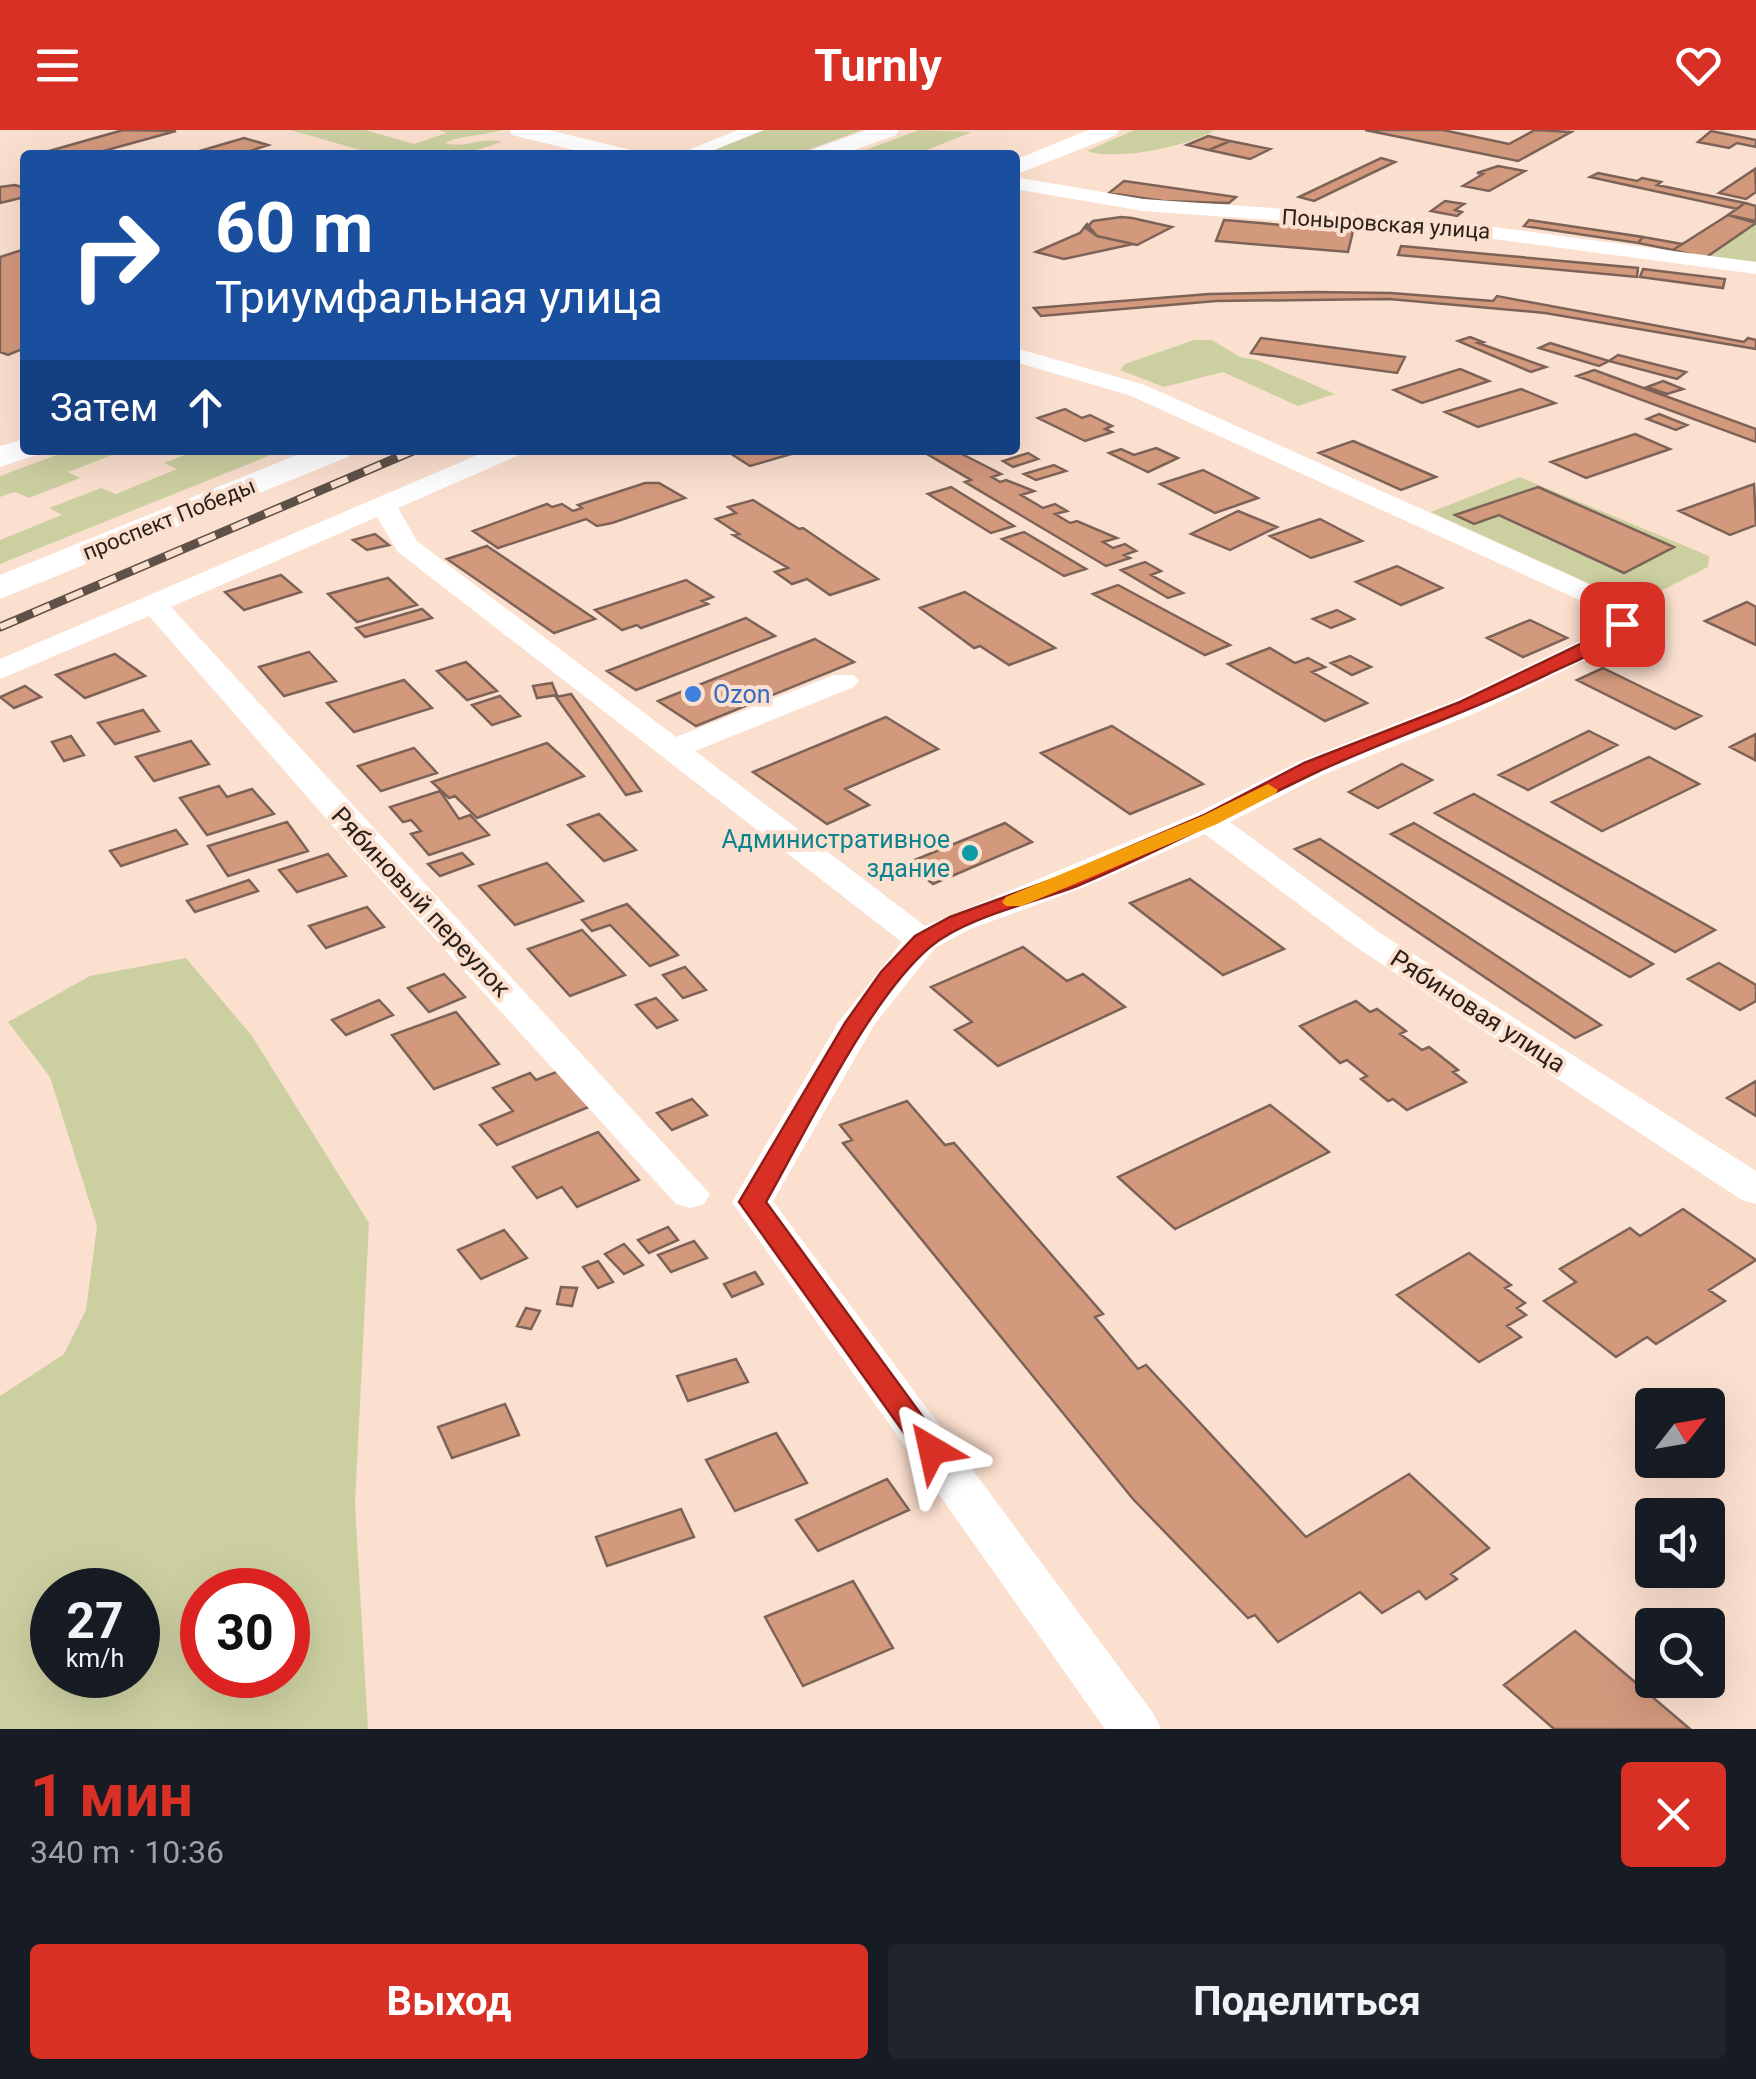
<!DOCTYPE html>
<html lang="ru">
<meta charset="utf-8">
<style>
:root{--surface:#171b24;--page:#20242c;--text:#f1f3f6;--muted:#9ea1a6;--accent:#d93025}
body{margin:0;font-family:Roboto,sans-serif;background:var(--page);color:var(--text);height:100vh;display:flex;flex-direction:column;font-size:38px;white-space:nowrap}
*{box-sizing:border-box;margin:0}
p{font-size:32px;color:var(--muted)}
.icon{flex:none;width:55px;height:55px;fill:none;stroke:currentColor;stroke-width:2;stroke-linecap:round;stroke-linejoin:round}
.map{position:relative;height:1599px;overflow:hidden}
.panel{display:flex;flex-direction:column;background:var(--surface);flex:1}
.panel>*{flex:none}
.guide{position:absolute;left:20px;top:20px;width:1000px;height:305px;border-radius:10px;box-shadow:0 10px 40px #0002;background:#1a4fa0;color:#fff;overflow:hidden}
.needle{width:65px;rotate:59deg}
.tools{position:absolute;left:1635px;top:1258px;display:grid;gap:20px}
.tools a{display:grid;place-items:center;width:90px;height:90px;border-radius:10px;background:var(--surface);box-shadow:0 10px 40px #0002;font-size:50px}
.speed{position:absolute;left:30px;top:1438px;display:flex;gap:20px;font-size:50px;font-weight:700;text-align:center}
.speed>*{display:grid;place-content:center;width:130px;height:130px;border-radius:50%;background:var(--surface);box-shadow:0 10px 40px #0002;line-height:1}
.speed small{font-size:25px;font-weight:400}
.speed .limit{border:15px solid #d22;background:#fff;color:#111}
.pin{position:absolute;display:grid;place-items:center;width:85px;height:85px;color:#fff;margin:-42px;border-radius:20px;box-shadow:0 5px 15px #0006}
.me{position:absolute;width:110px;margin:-55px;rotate:324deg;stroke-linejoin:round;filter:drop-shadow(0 0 8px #0008)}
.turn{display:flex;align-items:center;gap:35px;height:210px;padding:0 30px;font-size:45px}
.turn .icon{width:130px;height:130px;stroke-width:2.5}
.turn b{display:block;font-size:70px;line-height:85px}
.then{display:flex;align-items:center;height:95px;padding:0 30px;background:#0003;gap:20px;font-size:38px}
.round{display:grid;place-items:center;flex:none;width:105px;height:105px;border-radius:10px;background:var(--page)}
.head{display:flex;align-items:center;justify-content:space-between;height:170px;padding:0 30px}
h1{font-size:60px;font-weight:700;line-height:75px;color:var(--accent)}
.primary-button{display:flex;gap:20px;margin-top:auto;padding:20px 30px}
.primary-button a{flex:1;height:115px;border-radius:10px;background:var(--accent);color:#fff;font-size:40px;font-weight:700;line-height:115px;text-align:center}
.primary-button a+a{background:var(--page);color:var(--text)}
header{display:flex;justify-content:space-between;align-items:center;height:130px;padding:0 30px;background:var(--accent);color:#fff;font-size:45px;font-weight:700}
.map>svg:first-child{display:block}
</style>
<header><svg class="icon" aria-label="menu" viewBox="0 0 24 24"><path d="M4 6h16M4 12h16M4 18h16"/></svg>Turnly<svg class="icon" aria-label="heart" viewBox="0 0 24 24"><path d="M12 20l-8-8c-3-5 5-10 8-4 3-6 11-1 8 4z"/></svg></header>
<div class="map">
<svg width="1756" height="1599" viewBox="0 0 1756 1599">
<rect width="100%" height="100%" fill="#fce0cf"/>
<path fill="#ccd0a1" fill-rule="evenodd" d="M290,0h75l49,14 33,-11 -8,-3h63c-20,6 -37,4 -57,13 21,6 37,-7 57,-1l-42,13 -33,-5 -15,5h-34z
M764,0h98l-68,25h-98z
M919,0l53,2 -58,23h-62z
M1134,0h81c-27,17 -99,31 -128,21z
M1756,93v39l-51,-4z
M1194,210h18l28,17 17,3 78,34 -37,12 -75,-34 -59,15 -44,-17 5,-6z
M70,320h55l-57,22 12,6 -51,20 -14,-6 -15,5v-21z
M197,320h86l-283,114v-24l62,-25 -13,-7 52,-20 15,6 61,-25 -13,-6z
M1520,347l189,79 -1,11 -61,31 -19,3 -197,-89z
M186,828l66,78 117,187 -14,281 13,225h-368v-333l64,-42 22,-44 11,-84 -47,-149 -42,-55 82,-46zM52,1460h86v85h-86zM202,1460h86v85h-86z"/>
<path fill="#d3997d" stroke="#7d6357" stroke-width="2.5" d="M123,0l53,1 -87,24h-54z
M1365,0h78l66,14 26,-14 36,2 -53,29z
M1711,1l45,9v7l-19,-4 -8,5 -31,-6z
M1208,6l22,5 -21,9 -22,-5z
M244,8l24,7 -24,8 8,2h-66z
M1230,11l40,8 -20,10 -41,-9z
M1381,28l14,4 -81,39 -15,-4z
M1498,36l27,5 -36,20 -26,-5 20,-12 -6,-1z
M1755,39l1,23 -10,7 -27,-6z
M1598,43l39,8 5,-3 19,4 -4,3 88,18 -8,6 -147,-32z
M1124,51l112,16 -7,6 -66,-2 -54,-8z
M15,55l10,3v9l-25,6v-16z
M1445,71l19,3 -9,6 7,2 -5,4 -26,-5z
M1745,73l11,3v15l-28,-6z
M1728,85l28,8 -51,35 -32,-8z
M1121,87l11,1 40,9 -35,18 -40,-9 -11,-8 7,-7z
M1224,90l129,11 -5,21 -132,-11z
M1529,90l114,17 -5,6 -114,-17z
M1087,94l10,12 36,8 -69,15 -28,-7 44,-19z
M1643,107l39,7 -9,6 -35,-7z
M1401,116l237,22 -1,9 -239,-22z
M25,119v99l-17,7 -8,-3v-95z
M1643,139l82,10 -2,9 -83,-11z
M1313,162l78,1 102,8 4,-5 247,46 4,-4 8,2v9l-211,-36 -156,-14 -173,2 -175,15 -7,-8 175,-14z
M1470,207l13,5 -5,1 68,24 -15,5 -73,-31z
M1261,208l144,19 -8,16 -146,-20z
M1550,213l59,18 -10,5 -60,-18z
M1618,225l68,17 -9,7 -68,-18z
M1460,239l29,12 -67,22 -28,-13z
M1594,240l162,59v13l-179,-66z
M1663,251l20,8 -16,5 -20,-7z
M1521,259l34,14 -77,24 -33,-15z
M1065,279l17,9 8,-3 22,11 -7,3 7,3 -27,9 -47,-23z
M1659,284l28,11 -11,5 -29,-11z
M1635,304l35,15 -84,29 -35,-16z
M1353,311l83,36 -35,13 -82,-37z
M1156,318l22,10 -30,14 -39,-19 12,-4 13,6z
M725,320h80l-55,16z
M954,320l47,24 -9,3 8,5 6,-2 28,11 -13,4 22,13 12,-4 12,7 -12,3 15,9 7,-2 40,17 -14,4 10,6 12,-4 11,7 -12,4 6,3 -24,8 -141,-84 6,-2 -49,-29z
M1028,323l10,6 -25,8 -10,-6z
M1054,335l12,6 -30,9 -12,-6z
M1203,340l55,28 -43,15 -55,-29z
M645,353h14l26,15 -73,25 -15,3 -11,-7 -88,29 -25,-17 74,-27 5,3 10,-3 11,7 9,-3 -4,-3z
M1754,354l2,41 -26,10 -51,-24z
M951,357l63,39 -23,7 -63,-39z
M1538,357l136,60 -50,26 -125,-58 -25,9 -19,-9z
M753,370l46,29 4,-1 75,51 -48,16 -23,-16 -15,5 -17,-12 13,-4 -55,-33 6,-1 -23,-15 20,-6 -8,-6z
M1238,381l39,16 -47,23 -39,-16z
M1320,389l42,22 -51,17 -41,-22z
M1024,402l62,37 -22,7 -62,-37z
M375,404l14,11 -22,5 -14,-10z
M487,416l108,73 -41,14 -107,-74z
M1145,432l16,9 -10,4 32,18 -15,5 -47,-28z
M1397,436l45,22 -41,17 -45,-23z
M281,445l20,17 -57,18 -19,-18z
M388,448l29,27 -60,17 -29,-28z
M686,450l27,17 -11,4 6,3 -67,24 -4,-3 -15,5 -27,-20z
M1118,455l112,60 -25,10 -112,-61z
M965,462l90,56 -46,17 -29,-19 -6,2 -54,-40z
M1747,472l9,5v38l-51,-24z
M422,479l10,9 -67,19 -9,-9z
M1337,480l17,9 -23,9 -18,-9z
M746,488l29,18 -139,54 -29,-19z
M1530,490l37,18 -44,19 -36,-19z
M815,509l39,23 -158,64 -38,-25z
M1270,518l25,15 13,-5 17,9 -13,5 55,31 -42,18 -97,-57z
M309,522l27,29 -52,15 -25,-29z
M115,524l30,22 -60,22 -29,-23z
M1350,526l21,11 -19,8 -21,-12z
M466,532l31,29 -30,9 -30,-29z
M1603,538l98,48 -26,13 -98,-49z
M404,550l28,28 -78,24 -27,-29z
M552,553l5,12 -20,3 -4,-12z
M25,556l16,11 -27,11 -14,-11z
M571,564l23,32 47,65 -15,4 -70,-98z
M500,566l20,20 -28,9 -20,-20z
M143,580l16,21 -44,13 -17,-21z
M886,587l52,32 -93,40 24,16 -42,19 -74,-52z
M1112,596l91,58 -73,30 -89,-61z
M1589,601l28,14 -89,45 -29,-15z
M1756,604l-1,26 -25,-13z
M71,606l13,19 -20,6 -12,-19z
M191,611l18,23 -55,17 -18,-24z
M547,613l37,33 -107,42 -22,-22 -6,2 -17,-16z
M414,618l23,25 -56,18 -23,-25z
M1649,627l50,27 -97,47 -50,-29z
M1402,634l30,16 -54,28 -29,-16z
M219,656l8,11 25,-8 22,25 -67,21 -27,-37z
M440,661l19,28 11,-4 19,20 -60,20 -18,-21 10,-3 -10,-11 -8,2 -13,-15z
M1474,664l241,136 -40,22 -240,-139z
M599,684l37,36 -32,11 -36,-36z
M287,692l21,29 -80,25 -20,-30z
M1005,693l27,19 -99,42 -26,-21z
M1414,693l239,141 -23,13 -239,-143z
M176,700l11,14 -66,22 -11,-15z
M1320,709l281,186 -26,13 -280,-189z
M462,723l11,11 -33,12 -12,-12z
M328,724l18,22 -49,16 -18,-22z
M547,733l36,38 -68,24 -36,-39z
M1190,749l94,70 -61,26 -93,-72z
M249,750l9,11 -63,21 -8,-11z
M627,774l51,51 -28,11 -40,-41 -18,6 -10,-11z
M367,777l17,20 -58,21 -17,-22z
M582,800l43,45 -55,21 -42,-47z
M1023,817l44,34 16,-7 42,33 -127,59 -43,-36 17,-8 -41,-35z
M1719,833l37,22v16l-16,9 -52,-31z
M685,837l21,23 -23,8 -20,-23z
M444,844l21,23 -36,15 -21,-24z
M656,868l21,22 -20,8 -21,-23z
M379,870l14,15 -47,20 -14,-15z
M1356,871l14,11 7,-3 29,22 -6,3 22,16 7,-3 29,23 -5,2 13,10 -59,28 -14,-11 -5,2 -27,-22 6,-3 -20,-16 -7,3 -40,-37z
M456,882l43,52 -65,25 -42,-54z
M559,941l32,35 -94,39 -17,-20 33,-14 -20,-23 37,-15 6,7z
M1756,951v35l-29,-18z
M692,969l15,16 -35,15 -15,-17z
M907,971l38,44 9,-2 149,171 -8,3 43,52 8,-4 160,172 103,-63 80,74 -38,26 6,5 -31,20 -7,-8 -37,22 -22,-21 -82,50 -23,-27 -7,3 -115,-119 -290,-356 9,-3 -12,-15z
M1270,975l59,47 -154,77 -57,-52z
M598,1002l41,48 -62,27 -15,-20 -25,11 -24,-31z
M1683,1079l73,51 -47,30 16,11 -69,43 -9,-7 -31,20 -72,-56 32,-19 -16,-13 70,-41 10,8z
M668,1097l10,13 -29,13 -11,-13z
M504,1100l23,28 -46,21 -23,-29z
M694,1111l13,17 -36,14 -13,-17z
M624,1114l19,21 -19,9 -19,-20z
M1469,1123l42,32 -6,3 20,15 -8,5 9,7 -19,11 14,11 -42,25 -82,-67z
M598,1131l15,21 -15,6 -15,-21z
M755,1142l8,12 -31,13 -8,-13z
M561,1157l16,1 -5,18 -15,-2z
M526,1178l14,3 -9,18 -14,-3z
M736,1229l12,23 -60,19 -11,-25z
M505,1274l14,31 -67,23 -14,-31z
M776,1303l31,50 -72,28 -29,-51z
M887,1349l22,31 -91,41 -22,-31z
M681,1379l13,28 -87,29 -11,-29z
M853,1451l40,67 -90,38 -38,-69z
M1575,1501l115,98h-136l-50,-44z"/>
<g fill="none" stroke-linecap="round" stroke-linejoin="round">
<path fill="#fff" fill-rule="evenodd" d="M738,0h26l-62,25h-26z
M1015,47l128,22 298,21 315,42v12l-315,-42 -298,-21 -128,-22z
M1015,218l130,37 484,217 7,22 -24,23 -134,65 -156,63 -92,47 150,111 376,238v33l-14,-4 -386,-253 -151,-113 -123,54 -112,41 -35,19 -61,77 -101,176 380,512 8,16h-56l-373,-527 106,-179 64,-81 -504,-390 -21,-35 -206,90 539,587 -6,10 -14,4 -14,-4 -324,-356 -203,-232 -149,63v-20l489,-209h33l-3,5 -121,53 19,33 259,196 158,-62h20l5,6 -5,6 -159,64 230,175 272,-113 103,-52 156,-61 136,-65 15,-13 -1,-10 -477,-217 -114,-33z"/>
<path fill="#fff" fill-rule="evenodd" d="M509,0h39l83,20 4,5h-41l-82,-20z
M867,0h32l-3,5 -55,20h-34l4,-5z
M1088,0h31l-3,5 -101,40v-15z
M25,309v11h14l-3,5 -36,12v-21z
M309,320h44l-5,7 -348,142v-24z"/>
<defs>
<path id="rail" d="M0,497l415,-177"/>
</defs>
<use href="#rail" stroke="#5f5148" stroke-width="9"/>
<use href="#rail" stroke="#fce0cf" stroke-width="6" stroke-dasharray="18" stroke-linecap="butt"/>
</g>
<path fill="#d93025" stroke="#8d1f18" stroke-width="2.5" d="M1622,488l9,6c-21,25 -54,36 -83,50 -76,37 -155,63 -231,98 -80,38 -158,80 -240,114 -44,17 -111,31 -147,61 -61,52 -123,183 -164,255l181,248 -4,8 -11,4 -10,-4 -183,-256 106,-179 36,-51 34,-36 35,-19 112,-41 140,-60 102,-53 156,-61 135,-65z"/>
<path fill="#f59e0b" d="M1268,654l10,6 -3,4 -58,30 -195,82h-16l-4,-4 4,-5 196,-81z"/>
<circle fill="#3f7fe0" stroke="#fce0cf" stroke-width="4" cx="693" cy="564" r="10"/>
<circle fill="#0f9aa8" stroke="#fce0cf" stroke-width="4" cx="970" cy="723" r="10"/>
<g text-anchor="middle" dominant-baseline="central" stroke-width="8" stroke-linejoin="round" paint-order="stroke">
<g font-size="22" fill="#2b211b" stroke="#fce0cf">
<text transform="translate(1386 94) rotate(4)">Поныровская улица</text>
<text transform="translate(169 389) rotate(-22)">проспект Победы</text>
</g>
<g font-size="25" fill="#366cbe" stroke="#fce0cf" text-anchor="start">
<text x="713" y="564">Ozon</text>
</g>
<g font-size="25" fill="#0d838f" stroke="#fce0cf" text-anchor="end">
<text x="950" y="709">Административное<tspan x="950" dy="29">здание</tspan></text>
</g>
<g font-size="25" fill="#2b211b" stroke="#fce0cf">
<text transform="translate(421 772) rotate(47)">Рябиновый переулок</text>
<text transform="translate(1478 881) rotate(33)">Рябиновая улица</text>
</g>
</g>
</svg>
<div class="tools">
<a><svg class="needle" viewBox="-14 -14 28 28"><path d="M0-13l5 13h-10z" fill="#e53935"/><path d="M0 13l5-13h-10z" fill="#9ea1a6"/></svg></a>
<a><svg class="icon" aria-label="sound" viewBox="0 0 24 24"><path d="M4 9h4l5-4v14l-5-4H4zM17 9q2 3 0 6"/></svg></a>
<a><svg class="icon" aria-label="search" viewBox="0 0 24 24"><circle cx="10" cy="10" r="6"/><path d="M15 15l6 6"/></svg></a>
</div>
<div class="speed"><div>27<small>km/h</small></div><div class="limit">30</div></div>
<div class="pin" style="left:1622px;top:494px;background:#d93025"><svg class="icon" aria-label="arrive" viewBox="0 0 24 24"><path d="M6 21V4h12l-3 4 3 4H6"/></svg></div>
<svg class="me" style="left:932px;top:1320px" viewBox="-20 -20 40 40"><path d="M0-17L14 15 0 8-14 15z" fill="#d93025" stroke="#fff" stroke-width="4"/></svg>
<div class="guide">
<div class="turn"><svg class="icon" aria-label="right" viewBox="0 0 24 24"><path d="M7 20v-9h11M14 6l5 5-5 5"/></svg><div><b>60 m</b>Триумфальная улица</div></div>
<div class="then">Затем<svg class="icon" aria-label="ahead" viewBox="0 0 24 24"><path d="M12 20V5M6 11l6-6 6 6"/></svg></div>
</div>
</div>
<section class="panel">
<div class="head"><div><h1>1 мин</h1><p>340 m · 10:36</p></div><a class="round" style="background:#d93025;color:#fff"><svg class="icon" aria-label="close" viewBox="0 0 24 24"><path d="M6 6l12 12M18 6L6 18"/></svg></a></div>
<div class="primary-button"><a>Выход</a><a>Поделиться</a></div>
</section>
